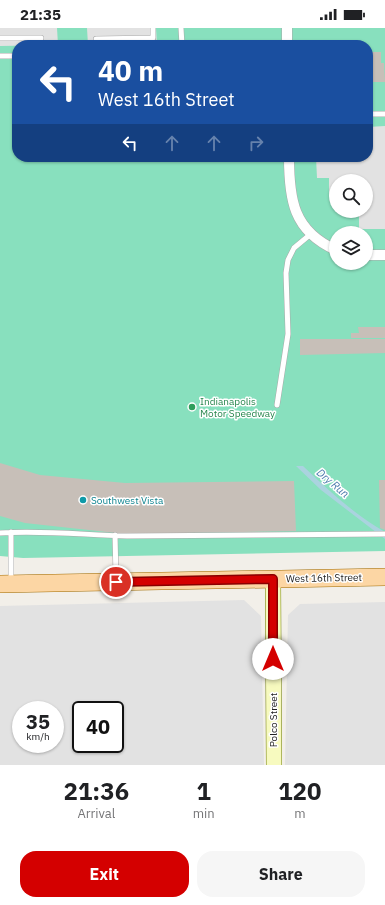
<!DOCTYPE html>
<style>
:root{--surface:#fff;--page:#f6f6f6;--text:#202124;--muted:#757577;--accent:#d40000}
body{margin:0;font-family:"IBM Plex Sans",sans-serif;background:var(--page);color:var(--text);height:100vh;display:flex;flex-direction:column;font-size:15px;white-space:nowrap}
*{box-sizing:border-box;margin:0}
p{font-size:13px;color:var(--muted)}
.icon{flex:none;width:22px;height:22px;fill:none;stroke:currentColor;stroke-width:2;stroke-linecap:round;stroke-linejoin:round}
.map{position:relative;height:737px;overflow:hidden}
.sheet{display:flex;flex-direction:column;background:var(--surface);flex:1}
.sheet>*{flex:none}
.hud{position:absolute;left:12px;top:12px;width:361px;height:122px;border-radius:16px;box-shadow:0 1px 3px #0004;background:#1a4fa0;color:#fff;overflow:hidden}
.buttons{position:absolute;left:329px;top:146px;display:grid;gap:8px}
.buttons a{display:grid;place-items:center;width:44px;height:44px;border-radius:50%;background:var(--surface);box-shadow:0 1px 3px #0004;font-size:20px}
.speed{position:absolute;left:12px;top:673px;display:flex;gap:8px;font-size:20px;font-weight:700;text-align:center}
.speed>*{display:grid;place-content:center;width:52px;height:52px;border-radius:50%;background:var(--surface);box-shadow:0 1px 3px #0004;line-height:1}
.speed small{font-size:10px;font-weight:400}
.speed .limit{border:2px solid #111;border-radius:6px;background:#fff;color:#111}
.pin{position:absolute;display:grid;place-items:center;width:34px;height:34px;color:#fff;margin:-17px;border:2px solid #fff;border-radius:50%;box-shadow:0 1px 4px #0007}
.me{position:absolute;width:44px;margin:-22px;rotate:0deg;stroke-linejoin:round;filter:drop-shadow(0 0 3px #0008)}
.turn{display:flex;align-items:center;gap:14px;height:84px;padding:0 20px;font-size:18px}
.turn .icon{width:52px;height:52px;stroke-width:2.5}
.turn b{display:block;font-size:28px;line-height:34px}
.lanes{display:flex;align-items:center;height:38px;padding:0 20px;background:#0003;justify-content:center;gap:20px;direction:ltr}
.lanes .off{opacity:.35}
.eta{display:flex;justify-content:space-evenly;align-items:center;height:68px;text-align:center}
.eta b{font-size:24px;font-weight:700;line-height:28px}
.button{display:flex;gap:8px;margin-top:auto;padding:8px 20px}
.button a{flex:1;height:46px;border-radius:16px;background:var(--accent);color:#fff;font-size:16px;font-weight:700;line-height:46px;text-align:center}
.button a+a{background:var(--page);color:var(--text)}
.status{display:flex;justify-content:space-between;align-items:center;height:28px;padding:0 20px;background:var(--surface);direction:ltr}
.status svg{height:11px;fill:currentColor}
.map>svg:first-child{display:block}
</style>
<div class="status"><b>21:35</b><svg viewBox="0 0 49 12"><path d="M0 12V9h3v3zM5 12V6h3v6zM10 12V3h3v9zM15 12V0h3v12zM26 1h20v11H26zM47 4h2v5h-2z"/></svg></div>
<div class="map">
<svg width="385" height="737" viewBox="0 0 385 737">
<rect width="100%" height="100%" fill="#f2efe9"/>
<path fill="#88e0be" fill-rule="evenodd" d="M0,0h385v523l-362,7 -23,-2zM17,17h351v112h-351zM336,153h30v30h-30zM336,205h30v30h-30z"/>
<path fill="#e2e2e2" fill-rule="evenodd" d="M0,0h57l1,17 -58,1z
M87,0h69l1,17h-69z
M385,98v103h-26v-17l-18,-1h25v-30h-30v14h-7v-17h-12l-1,-21h52v-30z
M244,572l17,16 3,149h-264v-159zM21,682h34v34h-34zM81,682h34v34h-34z
M385,574v163h-100l3,-150 12,-11z"/>
<path fill="#aad3df" d="M296,438h7c25,24 52,49 82,66v7l-64,-49z"/>
<path fill="#c7bfb8" d="M372,24h9v11h3l1,19h-17v-19h4z
M358,299h27v11h-34v-5h8z
M300,311h85v14l-85,2z
M0,435l40,12 85,8 169,-2 2,50 -168,3v-1h-12l-91,-10 -25,-7z
M379,452h6v50l-5,-2z"/>
<g fill="none" stroke-linecap="round" stroke-linejoin="round">
<defs>
<path id="lane" d="M181,0l1,17
M0,10h41
M96,11l57,-1v-10
M0,28h17
M368,86h17
M277,377l11,-71 -2,-61 2,-13 6,-12 18,-15
M11,504v49
M0,505c42,-3 85,2 127,3 86,0 172,-2 258,-2
M115,507l1,43"/>
<path id="street" d="M287,0v17
M289,129c0,42 4,74 47,93
M366,227h19"/>
<path id="secondary" d="M273,551l1,186"/>
<path id="primary" d="M0,556l385,-7"/>
</defs>
<use href="#lane" stroke="#a9a9a9" stroke-width="6"/>
<use href="#street" stroke="#a9a9a9" stroke-width="11"/>
<use href="#secondary" stroke="#707d05" stroke-width="16"/>
<use href="#primary" stroke="#a06b00" stroke-width="18"/>
<use href="#lane" stroke="#fff" stroke-width="5"/>
<use href="#street" stroke="#fff" stroke-width="10"/>
<use href="#secondary" stroke="#f7fabf" stroke-width="15"/>
<use href="#primary" stroke="#fcd6a4" stroke-width="17"/>
</g>
<g fill="none" stroke-linecap="round" stroke-linejoin="round">
<defs>
<path id="route" d="M116,554l157,-3v80"/>
</defs>
<use href="#route" stroke="#8a0000" stroke-width="10"/>
<use href="#route" stroke="#d40000" stroke-width="7"/>
</g>
<circle fill="#2e9e5b" stroke="#fff" stroke-width="1.5" cx="192" cy="379" r="4"/>
<circle fill="#0f9aa8" stroke="#fff" stroke-width="1.5" cx="83" cy="472" r="4"/>
<g text-anchor="middle" dominant-baseline="central" stroke-width="3" stroke-linejoin="round" paint-order="stroke">
<g font-size="10" fill="#27864d" stroke="#fff" text-anchor="start">
<text x="200" y="373">Indianapolis<tspan x="200" dy="12">Motor Speedway</tspan></text>
</g>
<g font-size="10" fill="#0d838f" stroke="#fff" text-anchor="start">
<text x="91" y="472">Southwest Vista</text>
</g>
<g font-size="10" fill="#222" stroke="#fff">
<text transform="translate(324 550) rotate(-1)">West 16th Street</text>
<text transform="translate(273 692) rotate(-90)">Polco Street</text>
</g>
<g font-size="11" font-style="italic" fill="#4a7aab" stroke="#fff">
<text transform="translate(333 455) rotate(40)">Dry Run</text>
</g>
</g>
</svg>
<div class="buttons">
<a><svg class="icon" aria-label="search" viewBox="0 0 24 24"><circle cx="10" cy="10" r="6"/><path d="M15 15l6 6"/></svg></a>
<a><svg class="icon" aria-label="layers" viewBox="0 0 24 24"><path d="M12 4l9 5-9 5-9-5zM3 14l9 5 9-5"/></svg></a>
</div>
<div class="speed"><div>35<small>km/h</small></div><div class="limit">40</div></div>
<div class="pin" style="left:116px;top:554px;background:#d93025"><svg class="icon" aria-label="arrive" viewBox="0 0 24 24"><path d="M6 21V4h12l-3 4 3 4H6"/></svg></div>
<svg class="me" style="left:273px;top:631px" viewBox="-20 -20 40 40"><circle r="19" fill="#fff"/><path d="M0-13L10 11 0 6-10 11z" fill="#d40000"/></svg>
<div class="hud">
<div class="turn"><svg class="icon" aria-label="left" viewBox="0 0 24 24"><path d="M17 20v-9H6M10 6l-5 5 5 5"/></svg><div><b>40 m</b>West 16th Street</div></div>
<div class="lanes"><svg class="icon" aria-label="left" viewBox="0 0 24 24"><path d="M17 20v-9H6M10 6l-5 5 5 5"/></svg><svg class="icon off" aria-label="ahead" viewBox="0 0 24 24"><path d="M12 20V5M6 11l6-6 6 6"/></svg><svg class="icon off" aria-label="ahead" viewBox="0 0 24 24"><path d="M12 20V5M6 11l6-6 6 6"/></svg><svg class="icon off" aria-label="right" viewBox="0 0 24 24"><path d="M7 20v-9h11M14 6l5 5-5 5"/></svg></div>
</div>
</div>
<section class="sheet">
<div class="eta">
<div><b>21:36</b><p>Arrival</p></div>
<div><b>1</b><p>min</p></div>
<div><b>120</b><p>m</p></div>
</div>
<div class="button"><a>Exit</a><a>Share</a></div>
</section>
